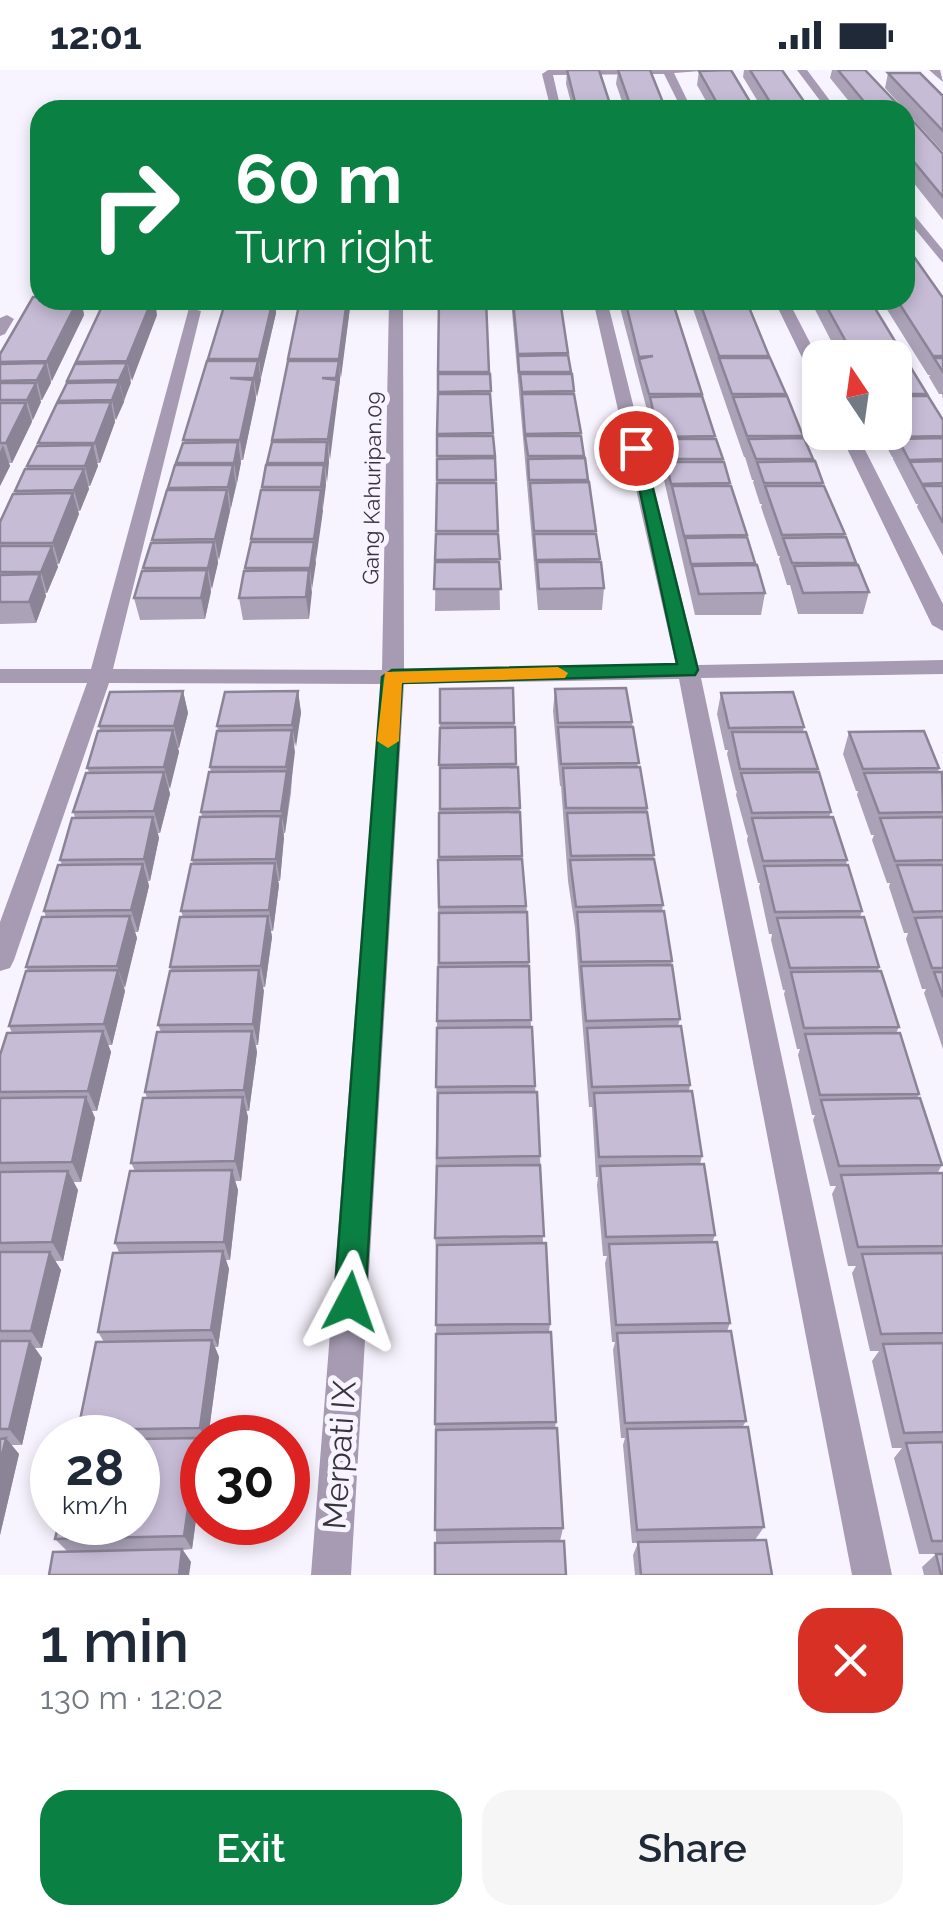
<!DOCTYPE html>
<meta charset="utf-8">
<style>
:root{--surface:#fff;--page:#f6f6f7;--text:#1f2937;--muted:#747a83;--accent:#0b8043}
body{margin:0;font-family:Raleway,sans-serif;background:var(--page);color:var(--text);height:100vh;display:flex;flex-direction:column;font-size:38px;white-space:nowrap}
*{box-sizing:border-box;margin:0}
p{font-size:32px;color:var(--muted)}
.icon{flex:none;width:55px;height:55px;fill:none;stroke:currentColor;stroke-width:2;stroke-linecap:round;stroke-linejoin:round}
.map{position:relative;height:1505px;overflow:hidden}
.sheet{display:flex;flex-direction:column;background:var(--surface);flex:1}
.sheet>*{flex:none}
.banner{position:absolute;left:30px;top:30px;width:885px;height:210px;border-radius:30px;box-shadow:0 5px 15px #0003;background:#0b8043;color:#fff;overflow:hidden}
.needle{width:65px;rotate:347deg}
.fabs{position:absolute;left:802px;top:270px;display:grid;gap:20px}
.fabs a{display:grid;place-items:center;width:110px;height:110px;border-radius:20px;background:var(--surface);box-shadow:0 5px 15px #0003;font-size:50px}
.speed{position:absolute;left:30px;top:1345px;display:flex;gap:20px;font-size:50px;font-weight:700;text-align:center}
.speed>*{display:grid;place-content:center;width:130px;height:130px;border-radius:50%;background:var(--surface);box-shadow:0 5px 15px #0003;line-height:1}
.speed small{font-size:25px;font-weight:400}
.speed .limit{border:15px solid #d22;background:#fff;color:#111}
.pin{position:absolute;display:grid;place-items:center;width:85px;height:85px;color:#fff;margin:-42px;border:5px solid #fff;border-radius:50%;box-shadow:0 2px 10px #0007}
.me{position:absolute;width:110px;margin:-55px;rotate:4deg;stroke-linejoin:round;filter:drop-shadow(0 0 8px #0008)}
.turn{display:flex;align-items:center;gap:35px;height:210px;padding:0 40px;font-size:45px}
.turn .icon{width:130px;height:130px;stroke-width:2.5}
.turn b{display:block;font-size:70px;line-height:85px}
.round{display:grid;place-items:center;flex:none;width:105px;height:105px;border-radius:30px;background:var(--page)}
.headline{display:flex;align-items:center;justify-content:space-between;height:170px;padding:0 40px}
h1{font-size:60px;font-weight:600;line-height:75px}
.button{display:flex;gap:20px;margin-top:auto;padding:20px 40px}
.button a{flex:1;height:115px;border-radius:30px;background:var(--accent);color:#fff;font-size:40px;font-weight:600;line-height:115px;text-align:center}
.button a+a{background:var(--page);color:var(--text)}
.status{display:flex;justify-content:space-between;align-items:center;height:70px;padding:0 50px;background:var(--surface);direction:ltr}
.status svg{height:28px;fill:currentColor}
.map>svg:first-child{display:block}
</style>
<div class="status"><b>12:01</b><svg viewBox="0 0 49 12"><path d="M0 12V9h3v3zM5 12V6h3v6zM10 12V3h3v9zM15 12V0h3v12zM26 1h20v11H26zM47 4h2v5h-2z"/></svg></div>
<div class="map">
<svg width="943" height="1505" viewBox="0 0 943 1505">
<rect width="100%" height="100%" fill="#f8f4ff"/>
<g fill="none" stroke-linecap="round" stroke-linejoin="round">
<path fill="#a69bb3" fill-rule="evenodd" d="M548,0h167l-41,3 18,37h-10l-18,-36 -111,1 8,35h-10l-9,-36z
M797,0h10l30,40h-10z
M929,0h11l3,12z
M905,134l38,46v13l-38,-46z
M389,230h14l1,370 272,-5 -83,-365h14l91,365 245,-5v14l-242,4 191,897h-40l-173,-896 -275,5 -53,891h-40l70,-891 -272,-1 -95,277 -4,8 -10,3v-49l87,-239h-87v-14h91l98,-361 12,3 -88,358 269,1z
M774,230h14l32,62v21l-8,-5z
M7,245l7,4 -9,15 -5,2v-18z
M839,362h17l87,172v27l-11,-6z"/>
</g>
<path fill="#aba2b8" d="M567,0l45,40h-39l-7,-26z
M618,0l48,40h-41l-9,-26z
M744,0h38l28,40h-47l-20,-33z
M832,0h33l38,40h-47l-26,-32z
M699,1l56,39h-44l-14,-25z
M888,3l55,23v56l-58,-64z
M905,42l38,42v66l-38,-48z
M943,228v102l-1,-6h-3l-10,-17 1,-2h-2l-47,-75z
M40,230h41l3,15 -42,85h-2l1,2 -29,61h-3l1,3 -10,20v-132z
M226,230h49l1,13 -20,84 -13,63h-2l-4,23 -19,77v3l-7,26 -6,30 -65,1 -6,-22 19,-55 -1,-3 16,-52 16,-45z
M351,230l-40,289 -2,30 -66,1 -4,-22 23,-111 10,-45 16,-83z
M486,230l12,231 2,79 -65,1 3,-239z
M511,230h49l44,288 -2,22h-64z
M618,230h54l43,139 8,20 7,27 17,49 7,30 11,28 -4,22h-66l-31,-135 -7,-21 -9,-45z
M690,230h56l23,58 34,78v2l10,21v2l10,22 -1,3 23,48 -1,3 12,26 -1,2 14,27 -6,22h-65l-8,-29h-3l-8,-26 1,-3h-2l-17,-49 1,-3h-2l-7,-22 1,-2h-2l-7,-23h-1z
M810,230h60l34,56 -1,2 24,36 -1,2 17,24v136l-26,-49 1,-3h-2l-23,-45v-2h-1l-13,-25h16v-74h-55z
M157,245l-27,66 -6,21 -9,18v2l-15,41h-3l1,3 -8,20h-2l1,3 -9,22h-2l1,3 -20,50h-2l1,3 -11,26h-2l1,3 -10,27 -36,1v-102l27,-53v-3l12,-20 -1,-3 21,-40 -1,-2 19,-37 -1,-2z
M513,618l3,79h2l4,93 5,52 4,115 9,129 3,87 7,81 -1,8 7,90 -1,6 8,100 -3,13 -124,2 -1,-119 2,-168 -2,-18 5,-549z
M555,619l77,33 6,45 9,41 7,51 9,46 -1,6 10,50 -1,4 9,54 -2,7 12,59 -1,6 13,65 -2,8 15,71 -3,8 18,80 -3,8 19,90 -4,7 22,99 -9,13 17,35h-137l-2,-20 5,-12h-6l-9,-98 2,-7h-4l-8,-88 2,-8h-3l-7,-79 2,-7h-4l-6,-71 1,-8h-2l-4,-70h-3l-14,-179 -7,-47 -7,-95h-1l-7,-75z
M183,621l5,22 -9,35h-1l1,4 -10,37 1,5 -10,39h-2l1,5 -9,43h-2l1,5 -11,46h-3l2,6 -13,50 1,3 -13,54h-4l3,7 -14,59h-5l3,7 -14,64h-8l5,8 -15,71h-8l6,9 -19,78h-7l7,10 -20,87h-11l8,9 -19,81v-480l12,-22 -3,-7 19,-55 -2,-4 20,-50 -2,-6 18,-46 -2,-5 15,-43 -2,-5 16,-40 -2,-4 13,-37 -1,-5z
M298,621l3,22 -7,34 -3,46 -6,40h-1l-4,48h-2l1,4 -6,46h-2l1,6 -7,50h-2l-5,58h-2l1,7 -8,59h-3l2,6 -7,64h-6l3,9 -8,70h-4l3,9 -11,78h-3l4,10 -11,81h-6v6h-1l1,3v29l-10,73 -9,1 8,12 -124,-11 -12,-12 83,-17v-84h-55l-5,-8 26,-88 -6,-10 21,-80 -4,-9 20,-72 -4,-8 16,-65 -2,-6 16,-60 -3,-7 13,-54 -1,-4 13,-50 -2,-6 12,-47 -1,-4 10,-43 -1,-5 10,-40 -1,-5 8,-36 -1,-5z
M721,623l83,34 -1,5 15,37 -1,3 14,40 -2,5 18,43 -1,5 16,46 -2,6 19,50 -1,4 21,56 -3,6 23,61 -2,5 25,66 -5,9 6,-1v381h-24l-25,-96 8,-10h-10l-20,-87 7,-10h-9l-18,-78 4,-7h-8l-16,-72 4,-8h-6l-17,-66 2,-5h-3l-14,-60 2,-6h-3l-13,-55 1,-4h-2l-12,-50 1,-6h-3l-10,-47 1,-4h-2l-11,-43 1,-5h-1l-11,-40 1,-4h-1l-9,-37 1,-4h-3l-8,-36z
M849,662l90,36 -1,4 5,3v274l-19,-56 2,-4h-4l-16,-50 2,-6h-4l-15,-46 1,-4h-3l-15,-43 2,-5h-3l-14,-40 1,-4h-2l-13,-37z
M936,1484l7,21h-19l-2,-8z"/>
<path fill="#8b8496" d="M78,230h3l3,15 -32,66 -5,-20z
M152,230h3l2,15 -25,66 -5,-20z
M273,230h2l1,13 -15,65 -2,-19z
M347,230h4l-10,78 -2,-19z
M258,291l3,19 -4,17 -3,-19z
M339,291l1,19 -10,80 -2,-21z
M46,293l5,20 -9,17 -5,-20z
M127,293l4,20 -7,17 -5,-20z
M253,310l3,19 -13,61 -3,-20z
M119,312l5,20 -8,18 -4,-20z
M36,313l5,19 -8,18 -6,-20z
M111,332l4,20 -15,41 -5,-20z
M26,333l6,19 -20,41 -6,-20z
M238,372l3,21 -4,20 -3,-20z
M327,372l2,20 -2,21 -2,-20z
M3,375l7,21 -10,20v-34z
M93,375l5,21 -8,20 -5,-20z
M233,395l3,20 -5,23 -3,-21z
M324,395l2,20 -3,23 -2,-21z
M84,399l5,20 -9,22 -6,-21z
M227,420l3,21 -11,49 -4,-21z
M321,420l2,21 -7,49 -2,-21z
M73,423l6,21 -20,50 -6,-21z
M214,472l4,21 -6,26 -4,-21z
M314,472l2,21 -4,26 -2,-21z
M52,476l6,21 -11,26 -6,-21z
M207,500l4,22 -6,27 -4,-21z
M309,500l3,22 -3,27 -3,-22z
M40,504l6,22 -10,27 -7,-21z
M183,621l5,22 -9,35 -5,-22z
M298,621l3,22 -5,34 -4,-22z
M173,660l6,22 -9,37 -6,-22z
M292,660l3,22 -10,81 -4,-22z
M164,702l6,22 -10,39 -6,-22z
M281,746l3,22 -4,43 -4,-22z
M153,747l6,21 -9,43 -6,-22z
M275,793l4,22 -6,46 -4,-21z
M143,794l6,22 -11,46 -7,-22z
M130,846l7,22 -12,50 -8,-22z
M268,846l4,21 -7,50 -4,-21z
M118,900l7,21 -13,54 -8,-21z
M259,900l5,21 -6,54 -5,-21z
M103,961l8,21 -14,59 -9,-20z
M252,961l5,21 -8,59 -5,-21z
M86,1027l9,21 -14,64 -9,-20z
M243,1027l5,20 -7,64 -6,-20z
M232,1100l6,20 -8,70 -6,-18z
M68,1101l10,19 -15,71 -11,-19z
M223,1181l6,18 -11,78 -7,-17z
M50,1182l11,18 -19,78 -11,-17z
M212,1270l7,17 -11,81h-4l-4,-10z
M30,1271l12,17 -20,87 -13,-16z
M6,1368l13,16 -19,81v-72z
M198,1368l4,9v29l-10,73 -8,-13z
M182,1479l9,13 -2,13h-10z"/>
<path fill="#c7bcd6" stroke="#8b8496" stroke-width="2.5" d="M567,0h32l13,40h-35z
M618,0h32l16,40h-34z
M731,0l24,40h-34l-22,-39z
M750,0h32l28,40h-35z
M838,0h27l38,40h-32z
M888,3h32l23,23v35z
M905,42l38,42v43l-38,-46z
M905,174l38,54v58h-10l-36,-56h8z
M33,227h7v3h38l-31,61 -47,1v-8z
M105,230h47l-25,61 -51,1z
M226,230h47l-14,59h-51z
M300,230h47l-8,59h-51z
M439,230h47l3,72h-51z
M513,230h47l8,53 -50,1z
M625,230h47l30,94h-53l-10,-35 14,-3 -14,1z
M699,230h47l23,56h-50z
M823,230h47l34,56h-50z
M568,285l3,17h-52l-1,-16z
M719,288h51l16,36h-54z
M895,288h10l22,36h-32z
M934,288h9v14z
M207,291h51l-4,17h-24l23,2 -13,60h-57z
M288,291h51l-3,17h-14l15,2 -9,59 -56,1z
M46,293l-9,17 -37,1v-17z
M127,293l-8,17 -52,1 8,-17z
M438,304h52l1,17 -53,1z
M520,304h52l2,17 -52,1z
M119,312l-7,18 -54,1 9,-18z
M0,313h36l-9,17h-27z
M438,324h52l3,39 -56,1z
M522,324h52l7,39 -56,1z
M702,326l13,40 -56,1 -9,-40z
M787,326l16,40h-56l-14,-39z
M895,326h33l15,24v16l-46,1 -2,-5z
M111,332l-16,41h-57l19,-40z
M0,333h26l-20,40h-6z
M437,366h56l2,20h-58z
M525,366h56l3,20h-56z
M804,368l9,21h-57l-8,-20z
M943,368v21l-34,1 -11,-21z
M660,369h56l7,20h-58z
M238,372l-4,21h-58l7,-20z
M272,372h55l-2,21h-58z
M93,375l-8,21h-58l10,-20z
M495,388l1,22h-59v-21z
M585,388l3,22h-59l-1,-21z
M815,391l8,22h-59l-7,-21z
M943,391v22l-21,1 -12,-22z
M666,392h58l6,21 -59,1z
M175,395h58l-5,22 -60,1z
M266,395h58l-3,22h-59z
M25,399h59l-10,21 -59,1z
M589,412l7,49h-62l-4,-48z
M437,413h59l2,48h-62z
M672,416h59l16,49 -63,1z
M765,416h59l21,48 -63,1z
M923,416h20v37z
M167,420h60l-12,49 -63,1z
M261,420h60l-7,49h-63z
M73,423l-20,50h-53v-21l13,-28z
M436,464h62l2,25 -65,1z
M534,464h62l4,25 -64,1z
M747,467l8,26 -64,1 -6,-26z
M846,467l10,26h-64l-9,-25z
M214,472l-6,26h-65l8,-25z
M251,472h63l-4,26h-65z
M0,476h52l-11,26h-41z
M435,492h64l2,27h-67z
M537,492h64l3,26 -65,1z
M757,495l8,28 -66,1 -7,-28z
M858,495l11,27 -66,1 -9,-27z
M207,500l-6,28h-67l8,-27z
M309,500l-3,27 -67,1 5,-27z
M40,504l-11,28h-29v-27z
M513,618l1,35h-74v-34z
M626,618l6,34 -74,1 -3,-34z
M183,621l-9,35h-75l11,-34z
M298,621l-6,34 -75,1 8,-34z
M793,622l11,35 -75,1 -8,-35z
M515,657l1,37 -77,1 1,-37z
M558,657h75l6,36 -78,1z
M173,660l-9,37 -77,1 11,-37z
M292,660l-6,37h-76l7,-36z
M924,661l15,37 -76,1 -14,-37z
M732,662h74l12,37h-78z
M518,697l2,41 -80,1v-41z
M640,697l7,41h-81l-3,-40z
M287,701l-6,40 -80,1 8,-40z
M164,702l-10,39 -81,1 13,-39z
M819,702l12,40 -79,1 -11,-40z
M942,702l1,40 -64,1 -15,-40z
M520,742l2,44 -83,1v-44z
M647,742l7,43 -83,1 -4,-43z
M281,746l-5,43 -84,1 8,-43z
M153,747l-9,42 -84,1 12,-42z
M833,747l14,43 -84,1 -11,-43z
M943,747v43l-48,1 -15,-43z
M522,789l4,47 -87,1 -1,-47z
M654,789l9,46 -87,2 -6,-47z
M275,793l-6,47 -88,1 10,-47z
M143,794l-12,46 -87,1 14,-46z
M848,795l14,46 -87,1 -11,-46z
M897,795h46v46l-30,1z
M664,841l8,50 -91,1 -4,-50z
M527,842l2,50 -90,1v-50z
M130,846l-13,50 -91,1 16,-50z
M268,846l-7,50 -91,1 10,-50z
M864,847l15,50 -89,1 -13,-50z
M943,847v51h-11l-17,-50z
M672,895l8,54 -94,2 -5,-55z
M529,896l2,54 -94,1 1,-54z
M118,900l-14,54 -95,2 17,-55z
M259,900l-6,54 -95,1 12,-54z
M881,901l18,56 -95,1 -13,-56z
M934,902h9v25z
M681,956l9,59 -98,2 -5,-59z
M532,957l3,59 -99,1 1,-59z
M103,961l-15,60 -88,1v-37l7,-22z
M252,961l-8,59 -99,2 12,-60z
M900,963l19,61 -99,1 -15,-61z
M692,1021l10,65 -103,1 -5,-64z
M537,1022l3,64 -103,2 1,-65z
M86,1027l-14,65 -72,1v-65z
M243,1027l-8,64 -104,2 12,-65z
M920,1028l22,67 -103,1 -18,-66z
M704,1094l11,71 -109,2 -6,-71z
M540,1095l4,71 -109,2 2,-72z
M232,1100l-8,72 -109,1 15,-72z
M68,1101l-16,71 -52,1v-71z
M943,1103v73l-85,1 -17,-72z
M717,1172l13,81 -114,2 -7,-81z
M546,1173l4,81 -114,1 1,-80z
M223,1181l-12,79 -113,2 15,-79z
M0,1182h50l-19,79h-31z
M943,1183v80l-62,1 -19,-80z
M731,1261l15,90 -121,2 -8,-90z
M551,1262l5,90 -121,2 1,-90z
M212,1270l-12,88 -122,2 18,-88z
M0,1271h30l-21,88h-9z
M943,1273v89l-39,1 -21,-89z
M748,1357l16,100 -127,3 -10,-101z
M557,1358l6,100 -128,2 1,-100z
M6,1368l-6,25v-24z
M198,1368l-14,98 -129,3 4,-17h79v-83z
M943,1372v99h-11l-26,-98z
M766,1470l6,35h-131l-3,-33z
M564,1471l2,34h-131v-32z
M182,1479l-3,26h-130l4,-23z
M936,1484h7v21h-2z"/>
<path fill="#0b8043" stroke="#07532c" stroke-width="2.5" d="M630,375l13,3 55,222 -3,5 -293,8 -37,619 -4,11 -11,4 -12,-4 -4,-11 48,-625 10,-7 285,-6z"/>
<path fill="#f59e0b" d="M558,597l10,6 -3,5 -163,5 -3,58 -11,7 -11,-7 8,-69z"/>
<g text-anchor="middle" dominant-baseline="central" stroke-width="10" stroke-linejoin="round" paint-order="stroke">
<g font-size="22" fill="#38333d" stroke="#f8f4ff">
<text transform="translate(372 418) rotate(-89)">Gang Kahuripan.09</text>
</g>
<g font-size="32" fill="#38333d" stroke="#f8f4ff">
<text transform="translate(339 1385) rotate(-86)">Merpati IX</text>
</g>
</g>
</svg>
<div class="fabs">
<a><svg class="needle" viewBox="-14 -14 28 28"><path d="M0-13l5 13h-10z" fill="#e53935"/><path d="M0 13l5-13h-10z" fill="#747a83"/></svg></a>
</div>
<div class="speed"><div>28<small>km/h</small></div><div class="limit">30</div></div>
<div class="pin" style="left:636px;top:378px;background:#d93025"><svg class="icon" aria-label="arrive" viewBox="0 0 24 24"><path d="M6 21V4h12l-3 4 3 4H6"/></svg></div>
<svg class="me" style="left:350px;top:1232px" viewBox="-20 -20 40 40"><path d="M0-17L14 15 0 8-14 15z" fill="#0b8043" stroke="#fff" stroke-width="4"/></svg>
<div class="banner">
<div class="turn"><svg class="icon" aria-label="right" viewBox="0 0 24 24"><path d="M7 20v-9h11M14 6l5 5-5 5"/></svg><div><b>60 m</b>Turn right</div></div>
</div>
</div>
<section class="sheet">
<div class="headline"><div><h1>1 min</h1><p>130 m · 12:02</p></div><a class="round" style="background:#d93025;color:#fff"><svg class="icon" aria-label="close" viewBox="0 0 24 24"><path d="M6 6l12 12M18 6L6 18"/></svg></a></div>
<div class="button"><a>Exit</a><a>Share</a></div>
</section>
